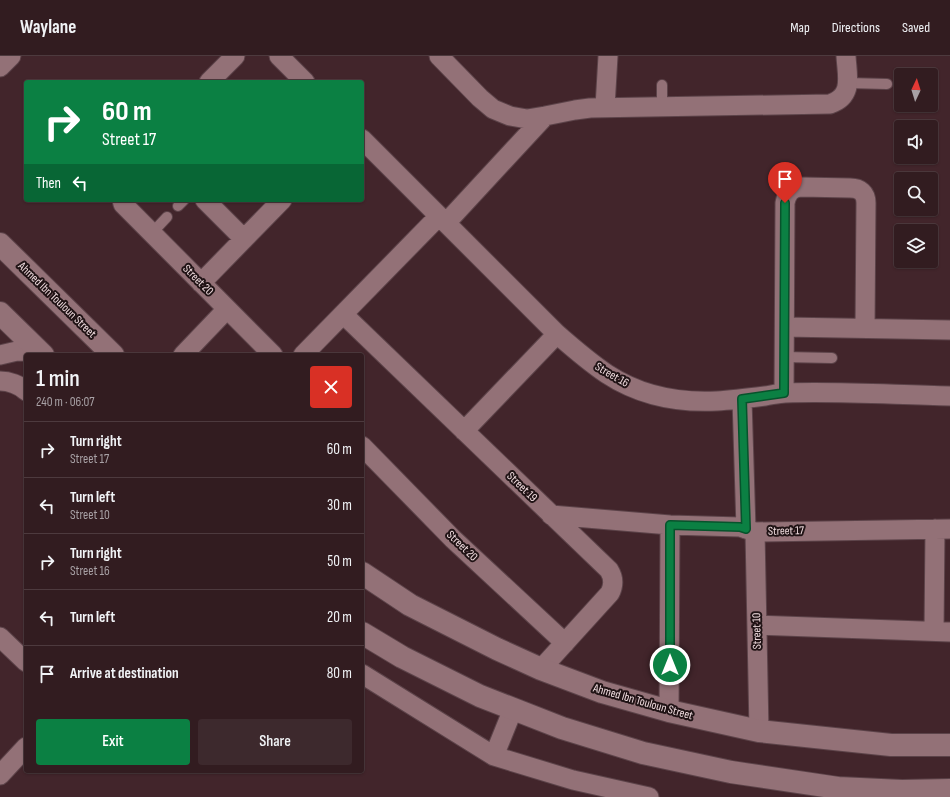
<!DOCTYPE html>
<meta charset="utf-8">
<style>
:root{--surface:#321c20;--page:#3d292d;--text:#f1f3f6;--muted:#a8a1a5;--line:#4d3a3e;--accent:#0b8043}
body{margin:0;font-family:"Sofia Sans Condensed",sans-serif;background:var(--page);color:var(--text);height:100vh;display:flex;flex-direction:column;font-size:15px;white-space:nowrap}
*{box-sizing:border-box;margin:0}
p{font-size:13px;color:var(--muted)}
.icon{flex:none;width:22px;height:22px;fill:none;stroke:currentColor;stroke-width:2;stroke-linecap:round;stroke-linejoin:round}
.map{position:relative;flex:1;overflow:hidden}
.drawer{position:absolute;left:24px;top:297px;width:340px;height:420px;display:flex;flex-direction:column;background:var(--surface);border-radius:4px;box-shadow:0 1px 3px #0004,0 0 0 1px var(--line)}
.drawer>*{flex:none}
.top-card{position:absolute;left:24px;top:24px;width:340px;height:122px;border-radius:4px;box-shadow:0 1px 3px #0004,0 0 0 1px var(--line);background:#0b8043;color:#fff;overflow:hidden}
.needle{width:26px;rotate:4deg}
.fabs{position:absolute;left:894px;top:12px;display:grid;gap:8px}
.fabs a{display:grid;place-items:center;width:44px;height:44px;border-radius:4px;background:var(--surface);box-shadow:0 1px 3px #0004,0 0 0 1px var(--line);font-size:20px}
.pin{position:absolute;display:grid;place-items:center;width:34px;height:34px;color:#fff;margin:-41px -17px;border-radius:50% 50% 50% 0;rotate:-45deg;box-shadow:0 0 4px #0007}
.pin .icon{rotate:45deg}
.me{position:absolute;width:44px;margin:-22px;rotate:0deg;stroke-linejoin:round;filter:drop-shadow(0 0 3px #0008)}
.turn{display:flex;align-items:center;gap:14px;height:84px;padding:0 12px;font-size:18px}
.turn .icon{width:52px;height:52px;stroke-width:2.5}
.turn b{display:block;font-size:28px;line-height:34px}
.then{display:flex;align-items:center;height:38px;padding:0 12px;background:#0003;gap:8px;font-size:15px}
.round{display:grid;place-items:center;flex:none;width:42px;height:42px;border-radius:4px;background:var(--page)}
.head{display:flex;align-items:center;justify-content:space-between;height:68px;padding:0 12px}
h1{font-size:24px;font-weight:600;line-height:30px}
.primary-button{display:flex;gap:8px;margin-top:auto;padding:8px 12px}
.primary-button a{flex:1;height:46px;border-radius:4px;background:var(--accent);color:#fff;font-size:16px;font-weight:600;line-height:46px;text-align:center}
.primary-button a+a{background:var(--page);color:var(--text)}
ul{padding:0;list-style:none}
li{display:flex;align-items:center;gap:12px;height:56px;padding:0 12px;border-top:1px solid var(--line)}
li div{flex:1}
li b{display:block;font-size:15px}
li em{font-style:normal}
header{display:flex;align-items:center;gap:24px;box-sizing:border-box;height:56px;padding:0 20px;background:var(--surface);border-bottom:1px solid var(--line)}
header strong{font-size:19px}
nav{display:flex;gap:22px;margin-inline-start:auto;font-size:14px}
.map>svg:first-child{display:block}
</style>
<header>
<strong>Waylane</strong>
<nav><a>Map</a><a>Directions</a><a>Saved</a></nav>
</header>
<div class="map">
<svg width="950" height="741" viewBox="0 0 950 741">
<rect width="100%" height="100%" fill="#42252b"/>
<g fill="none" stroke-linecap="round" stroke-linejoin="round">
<defs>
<path id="service" d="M848,27l39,1
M662,29v22
M178,150l6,-6
M152,177l15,-16
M784,301l48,1"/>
<path id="minor" d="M279,0l26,26
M439,0l41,42 13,11 17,7 17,3 18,-3 30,-6 15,-2 240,-4c24,-8 17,-28 16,-48
M0,11l11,-11
M209,26l26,-26
M605,51l3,-51
M362,83l195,195c16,14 32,28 50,40 32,21 71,29 110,27 16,-1 32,-3 48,-5 7,-1 14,-3 21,-3 55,-2 109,2 164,3
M122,144l1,4 150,151
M205,144l39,39
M446,167l99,-107
M201,227l81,-83
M343,258l266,256c5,8 5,15 1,23l-69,76
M785,271l165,3
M0,299l17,-4 23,1
M183,299l44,-46
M303,299l136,-139
M0,325c9,0 20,4 26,10
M784,337l1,-190c2,-10 6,-15 16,-16l49,1c10,0 16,5 16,15l-1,125
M742,343l4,130
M464,375l93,-97
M362,390l91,93 112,104
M551,459l119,10 70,2 15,5 195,-3
M755,476l4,199
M757,569l193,7
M934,575l1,-102
M0,581l26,25
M362,618l132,82 79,24 76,17
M669,655l1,-186
M494,700l19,-47
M0,719l26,-28"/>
<path id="tertiary" d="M0,188l113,111
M0,257l43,42
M362,517l48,32 87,44 44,20 61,23 67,19 90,20 132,14h59
M362,577l40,24 78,39 82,32 81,25 88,19 107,16 64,3 48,-1"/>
</defs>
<use href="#service" stroke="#5c4349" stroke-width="12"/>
<use href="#minor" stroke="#5c4349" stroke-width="21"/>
<use href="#tertiary" stroke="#5c4349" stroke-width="24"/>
<use href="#service" stroke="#937177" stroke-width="10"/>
<use href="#minor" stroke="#937177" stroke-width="19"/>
<use href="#tertiary" stroke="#937177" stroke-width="22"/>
</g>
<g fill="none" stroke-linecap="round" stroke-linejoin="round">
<defs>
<path id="route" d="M670,609v-140l70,2 6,2 -4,-130 42,-6 1,-190"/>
</defs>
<use href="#route" stroke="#07532c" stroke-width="10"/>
<use href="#route" stroke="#0b8043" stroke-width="7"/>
</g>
<g text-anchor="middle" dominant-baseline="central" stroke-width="4" stroke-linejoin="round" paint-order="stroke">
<g font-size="12" fill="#f2dee1" stroke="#201315">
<text transform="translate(198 224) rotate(45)">Street 20</text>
<text transform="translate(57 244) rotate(44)">Ahmed Ibn Touloun Street</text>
<text transform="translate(612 319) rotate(30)">Street 16</text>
<text transform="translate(522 431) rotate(44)">Street 19</text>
<text transform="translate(786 475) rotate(-1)">Street 17</text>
<text transform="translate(462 490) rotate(44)">Street 20</text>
<text transform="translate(757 575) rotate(-91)">Street 10</text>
<text transform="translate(643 646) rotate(16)">Ahmed Ibn Touloun Street</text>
</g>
</g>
</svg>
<div class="fabs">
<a><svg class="needle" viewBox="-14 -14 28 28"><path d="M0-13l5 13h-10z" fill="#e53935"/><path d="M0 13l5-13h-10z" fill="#a8a1a5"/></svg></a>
<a><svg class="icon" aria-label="sound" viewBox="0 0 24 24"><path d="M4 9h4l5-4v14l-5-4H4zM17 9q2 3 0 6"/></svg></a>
<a><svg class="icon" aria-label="search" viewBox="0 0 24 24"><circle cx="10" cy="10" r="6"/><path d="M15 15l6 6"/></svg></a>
<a><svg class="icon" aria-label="layers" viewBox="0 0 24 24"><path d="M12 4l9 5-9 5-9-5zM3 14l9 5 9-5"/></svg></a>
</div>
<div class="pin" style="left:785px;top:147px;background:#d93025"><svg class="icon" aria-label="arrive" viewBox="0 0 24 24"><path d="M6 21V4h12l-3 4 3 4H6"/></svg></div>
<svg class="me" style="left:670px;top:609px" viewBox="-20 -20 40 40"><circle r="17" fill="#0b8043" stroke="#fff" stroke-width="3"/><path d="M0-11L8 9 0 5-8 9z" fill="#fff"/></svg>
<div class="top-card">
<div class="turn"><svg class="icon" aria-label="right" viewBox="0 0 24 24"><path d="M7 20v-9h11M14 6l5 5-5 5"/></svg><div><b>60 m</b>Street 17</div></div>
<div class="then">Then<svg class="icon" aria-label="left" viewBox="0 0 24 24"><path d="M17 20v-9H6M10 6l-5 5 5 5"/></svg></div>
</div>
<section class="drawer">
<div class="head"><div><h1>1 min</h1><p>240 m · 06:07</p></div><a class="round" style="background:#d93025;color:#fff"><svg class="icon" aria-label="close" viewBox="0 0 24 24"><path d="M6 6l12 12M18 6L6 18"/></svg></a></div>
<ul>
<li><svg class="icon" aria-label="right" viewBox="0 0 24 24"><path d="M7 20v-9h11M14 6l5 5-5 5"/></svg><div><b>Turn right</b><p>Street 17</p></div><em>60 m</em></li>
<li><svg class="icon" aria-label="left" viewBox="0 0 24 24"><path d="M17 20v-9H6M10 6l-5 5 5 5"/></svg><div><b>Turn left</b><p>Street 10</p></div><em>30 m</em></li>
<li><svg class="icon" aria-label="right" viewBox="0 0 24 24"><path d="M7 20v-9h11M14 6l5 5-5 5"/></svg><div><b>Turn right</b><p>Street 16</p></div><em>50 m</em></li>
<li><svg class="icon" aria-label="left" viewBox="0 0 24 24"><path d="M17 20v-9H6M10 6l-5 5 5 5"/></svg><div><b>Turn left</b></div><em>20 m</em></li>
<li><svg class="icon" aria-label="arrive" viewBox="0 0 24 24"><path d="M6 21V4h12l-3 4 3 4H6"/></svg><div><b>Arrive at destination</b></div><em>80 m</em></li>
</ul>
<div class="primary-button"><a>Exit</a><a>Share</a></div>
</section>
</div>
